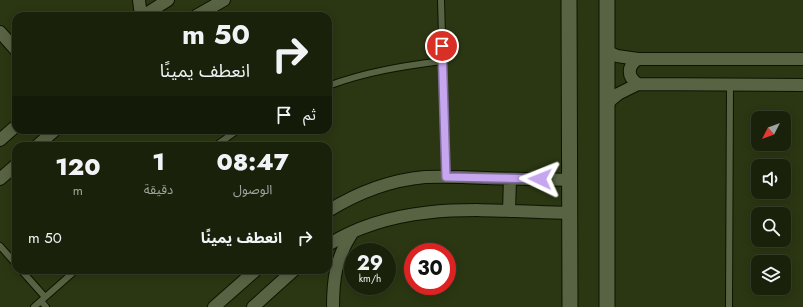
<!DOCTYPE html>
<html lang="ar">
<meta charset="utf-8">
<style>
:root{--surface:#1a210b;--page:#232914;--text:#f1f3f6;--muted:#9fa39d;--line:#383e2c}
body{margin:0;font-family:Jost,"Noto Sans Arabic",sans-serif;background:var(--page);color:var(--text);direction:rtl;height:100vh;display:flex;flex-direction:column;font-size:15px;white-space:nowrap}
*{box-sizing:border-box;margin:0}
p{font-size:13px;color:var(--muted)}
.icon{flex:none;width:22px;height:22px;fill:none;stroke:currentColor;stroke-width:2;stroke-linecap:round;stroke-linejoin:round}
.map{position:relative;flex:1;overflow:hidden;direction:ltr}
.sheet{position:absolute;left:12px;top:142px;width:320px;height:132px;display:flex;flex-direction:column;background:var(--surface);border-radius:12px;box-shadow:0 2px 10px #0003,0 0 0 1px var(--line);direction:rtl}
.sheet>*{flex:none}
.top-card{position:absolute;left:12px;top:12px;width:320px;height:122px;border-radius:12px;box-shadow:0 2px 10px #0003,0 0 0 1px var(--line);direction:rtl;background:#1a210b;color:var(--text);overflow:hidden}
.needle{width:26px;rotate:228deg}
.tools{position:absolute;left:751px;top:111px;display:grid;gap:8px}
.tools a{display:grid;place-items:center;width:40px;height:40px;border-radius:8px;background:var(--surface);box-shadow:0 2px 10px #0003,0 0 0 1px var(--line);font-size:20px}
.speed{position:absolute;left:344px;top:243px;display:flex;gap:8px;font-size:20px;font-weight:700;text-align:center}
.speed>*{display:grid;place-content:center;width:52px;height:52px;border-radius:50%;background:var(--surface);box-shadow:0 2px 10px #0003,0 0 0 1px var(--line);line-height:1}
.speed small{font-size:10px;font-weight:400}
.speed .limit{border:6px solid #d22;background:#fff;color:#111}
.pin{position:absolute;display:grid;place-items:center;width:34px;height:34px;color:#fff;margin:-17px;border:2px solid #fff;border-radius:50%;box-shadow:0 1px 4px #0007}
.me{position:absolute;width:44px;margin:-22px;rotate:272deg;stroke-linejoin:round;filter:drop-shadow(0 0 3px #0008)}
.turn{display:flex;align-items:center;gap:14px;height:84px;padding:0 16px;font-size:18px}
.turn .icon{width:52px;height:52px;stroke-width:2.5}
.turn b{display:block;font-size:28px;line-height:34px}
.then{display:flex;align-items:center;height:38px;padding:0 16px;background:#0003;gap:8px;font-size:15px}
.eta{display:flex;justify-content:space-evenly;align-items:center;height:68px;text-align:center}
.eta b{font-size:24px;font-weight:800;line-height:28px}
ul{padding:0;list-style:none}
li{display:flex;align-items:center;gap:12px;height:56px;padding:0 16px}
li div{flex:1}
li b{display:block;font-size:15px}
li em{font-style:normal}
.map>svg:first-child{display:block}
</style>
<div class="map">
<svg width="803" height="307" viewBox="0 0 803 307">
<rect width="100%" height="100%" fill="#232c0f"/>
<path fill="#2b3712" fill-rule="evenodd" d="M0,0h803v307h-803zM16,16h312v114h-312zM758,118h26v26h-26zM16,146h312v124h-312zM758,166h26v26h-26zM758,214h26v26h-26zM353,252h34v34h-34zM413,252h34v34h-34zM758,262h26v26h-26z"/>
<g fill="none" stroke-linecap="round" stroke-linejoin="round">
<defs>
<path id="service" d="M441,0l5,177
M328,86c37,-14 75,-20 114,-25
M215,146l23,-16
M0,246l16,18
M21,270l24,27
M41,301l5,6
M34,307l42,-37
M729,307l1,-222"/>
<path id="minor" d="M139,0l2,16
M143,16l25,-16
M196,16l28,-16
M0,32l16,18
M608,52l9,4 21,3h165
M638,59c-11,7 -11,18 0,25
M607,103l11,-9 20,-10 165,1
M0,140l16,-14
M37,146l18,-16
M0,179l16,-14
M328,211c29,-18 63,-31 97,-34 21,-1 41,0 62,1 27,1 55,1 83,2
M509,211l1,-32
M328,245c73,-46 160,-34 242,-32
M214,307l42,-37
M253,307l41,-37
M333,307c0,-29 3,-49 19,-74"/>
<path id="tertiary" d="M569,0l1,307
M607,0v307"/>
</defs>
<use href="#service" stroke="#0c1400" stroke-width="8"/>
<use href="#minor" stroke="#0c1400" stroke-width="14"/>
<use href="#tertiary" stroke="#0c1400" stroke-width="17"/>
<use href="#service" stroke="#586344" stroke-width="6"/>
<use href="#minor" stroke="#586344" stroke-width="12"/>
<use href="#tertiary" stroke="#586344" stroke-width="15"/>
</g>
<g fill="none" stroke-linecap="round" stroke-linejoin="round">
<defs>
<path id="route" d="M442,46l4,131 94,2"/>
</defs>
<use href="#route" stroke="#816c9c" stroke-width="10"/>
<use href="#route" stroke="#c7a6f0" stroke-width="7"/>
</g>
</svg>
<div class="tools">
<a><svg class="needle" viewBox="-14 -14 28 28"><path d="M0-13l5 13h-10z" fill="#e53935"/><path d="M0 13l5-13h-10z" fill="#9fa39d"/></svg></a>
<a><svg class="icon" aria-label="sound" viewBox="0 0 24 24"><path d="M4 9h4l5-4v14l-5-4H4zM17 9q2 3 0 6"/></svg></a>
<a><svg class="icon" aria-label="search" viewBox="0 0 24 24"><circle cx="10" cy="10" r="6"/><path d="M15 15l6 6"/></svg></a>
<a><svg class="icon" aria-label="layers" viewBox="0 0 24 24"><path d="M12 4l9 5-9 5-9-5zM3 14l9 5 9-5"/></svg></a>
</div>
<div class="speed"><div>29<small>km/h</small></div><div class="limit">30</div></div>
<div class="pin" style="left:442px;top:46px;background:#d93025"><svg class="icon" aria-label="arrive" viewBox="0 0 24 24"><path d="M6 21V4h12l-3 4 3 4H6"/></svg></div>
<svg class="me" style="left:540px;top:179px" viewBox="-20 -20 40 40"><path d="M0-17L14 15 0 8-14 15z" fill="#c7a6f0" stroke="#fff" stroke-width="4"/></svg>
<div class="top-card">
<div class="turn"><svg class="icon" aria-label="right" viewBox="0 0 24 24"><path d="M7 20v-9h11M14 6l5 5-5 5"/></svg><div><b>50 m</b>انعطف يمينًا</div></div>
<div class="then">ثم<svg class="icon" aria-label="arrive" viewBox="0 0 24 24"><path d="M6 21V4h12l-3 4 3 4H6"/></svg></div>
</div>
<section class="sheet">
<div class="eta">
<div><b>08:47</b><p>الوصول</p></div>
<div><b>1</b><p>دقيقة</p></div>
<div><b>120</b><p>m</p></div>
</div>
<ul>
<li><svg class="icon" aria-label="right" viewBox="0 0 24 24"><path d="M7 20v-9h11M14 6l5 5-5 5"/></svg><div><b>انعطف يمينًا</b></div><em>50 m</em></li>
</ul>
</section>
</div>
